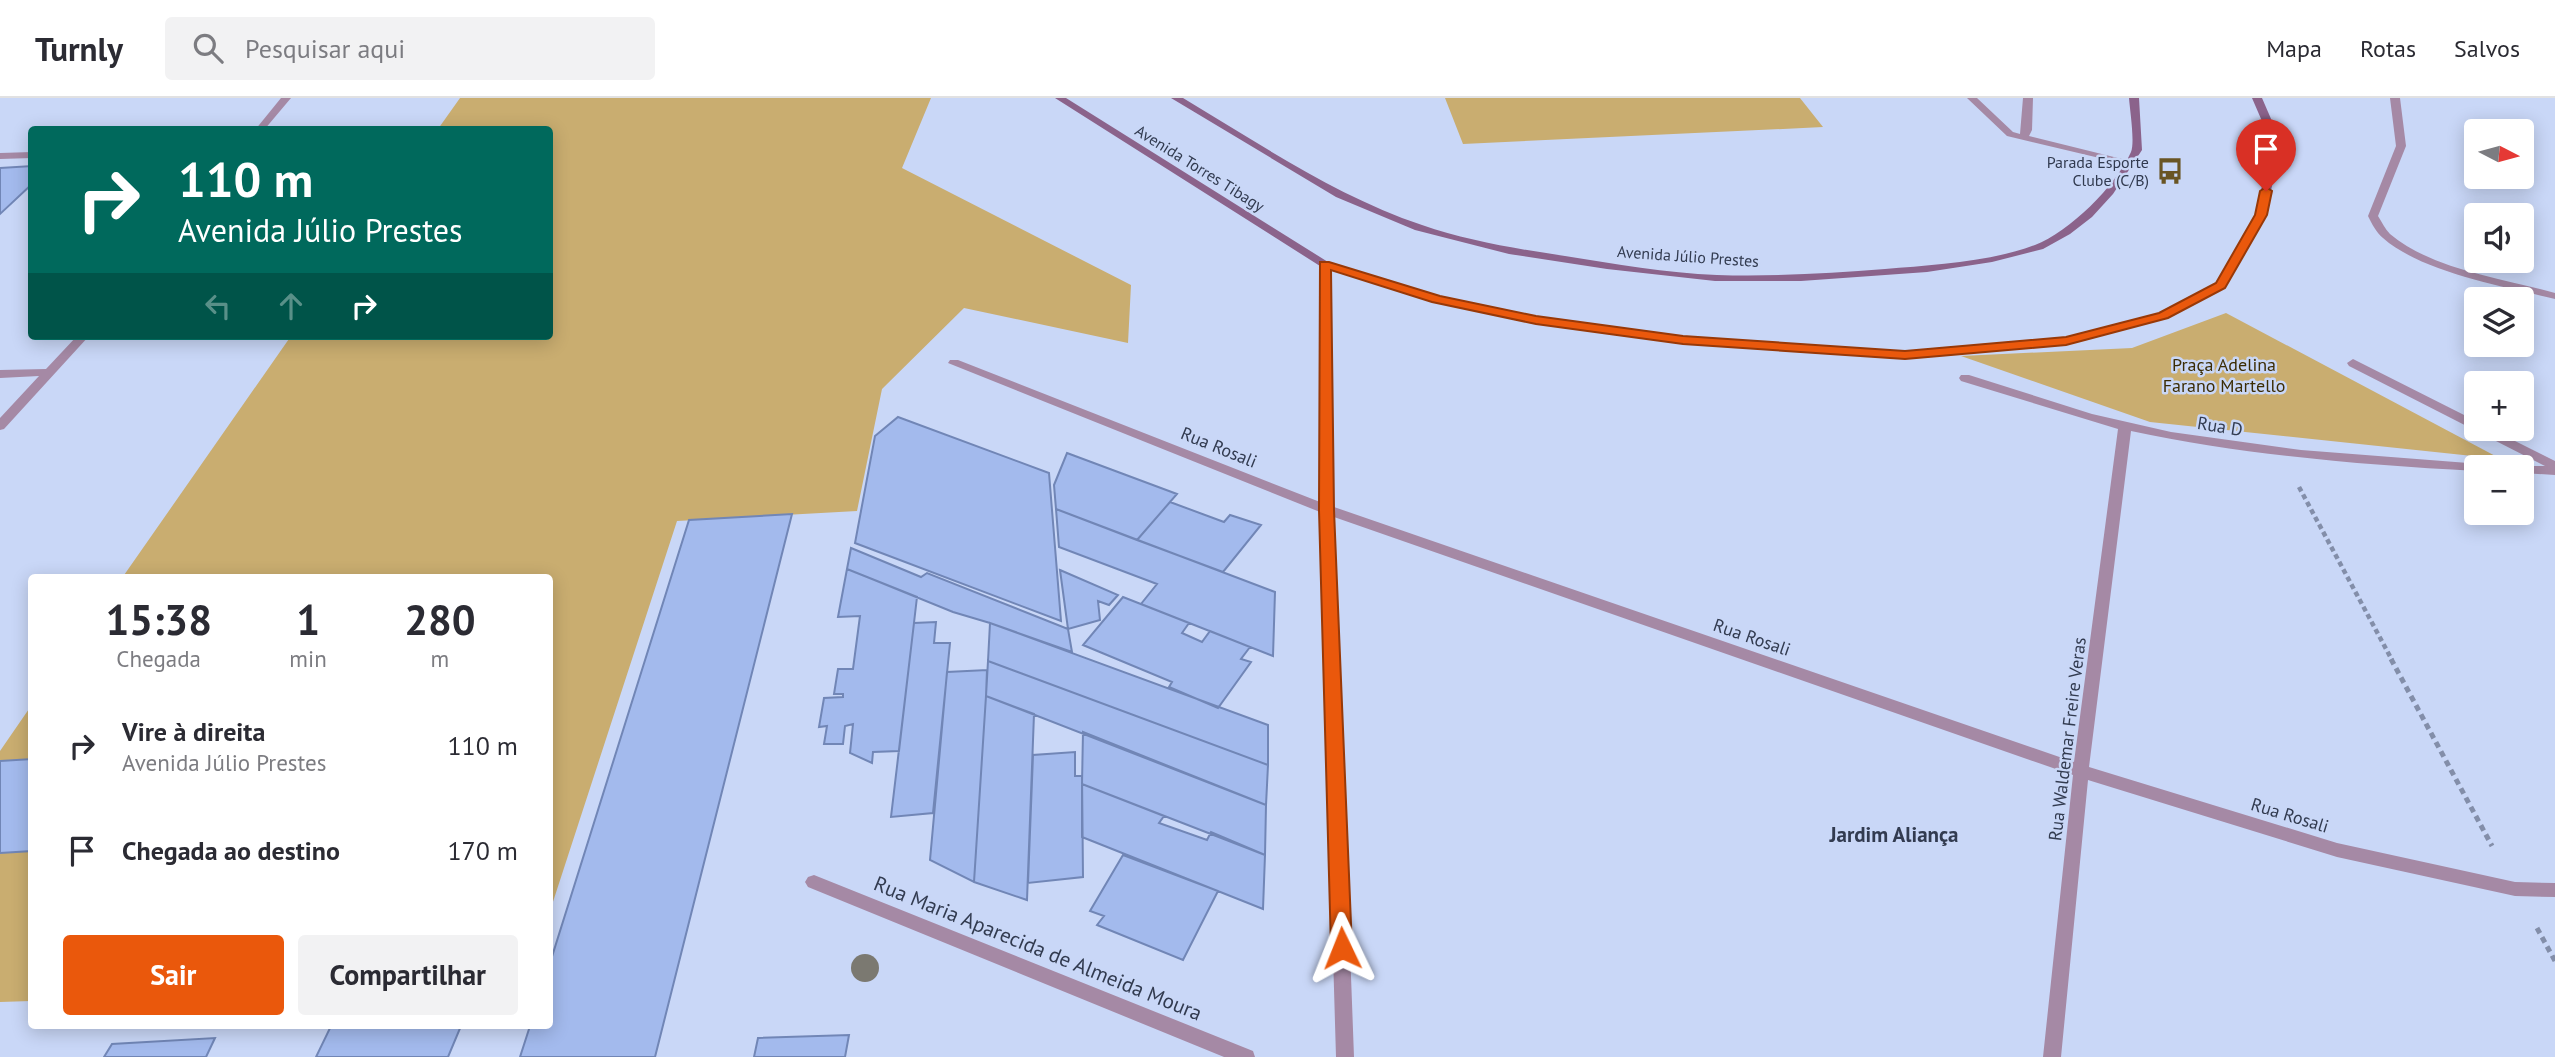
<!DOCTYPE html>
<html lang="pt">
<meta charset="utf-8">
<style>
:root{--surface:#fff;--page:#f2f2f3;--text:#2b2b33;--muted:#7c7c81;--line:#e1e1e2;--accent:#ea580c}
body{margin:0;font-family:"PT Sans",sans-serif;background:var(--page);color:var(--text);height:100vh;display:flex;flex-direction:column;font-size:26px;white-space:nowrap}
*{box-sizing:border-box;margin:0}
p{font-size:23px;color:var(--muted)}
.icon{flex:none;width:38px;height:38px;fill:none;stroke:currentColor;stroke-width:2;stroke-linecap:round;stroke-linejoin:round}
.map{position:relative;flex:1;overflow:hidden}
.side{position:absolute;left:28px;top:476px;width:525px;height:455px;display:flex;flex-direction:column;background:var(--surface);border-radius:7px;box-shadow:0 4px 18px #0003}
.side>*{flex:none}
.top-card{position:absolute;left:28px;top:28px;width:525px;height:214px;border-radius:7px;box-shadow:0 4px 18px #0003;background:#00695c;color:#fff;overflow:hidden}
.needle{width:46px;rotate:96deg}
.buttons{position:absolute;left:2464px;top:21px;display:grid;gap:14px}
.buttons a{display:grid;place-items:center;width:70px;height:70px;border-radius:7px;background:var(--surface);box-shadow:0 4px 18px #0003;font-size:35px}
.pin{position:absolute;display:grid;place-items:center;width:60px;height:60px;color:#fff;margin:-72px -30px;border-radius:50% 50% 50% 0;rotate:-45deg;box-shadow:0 0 7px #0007}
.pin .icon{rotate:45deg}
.me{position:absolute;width:77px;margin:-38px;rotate:358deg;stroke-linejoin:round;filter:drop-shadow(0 0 5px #0008)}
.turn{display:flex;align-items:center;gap:24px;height:147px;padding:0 35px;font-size:32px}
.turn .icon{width:91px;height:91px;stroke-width:2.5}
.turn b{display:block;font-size:49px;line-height:60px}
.lanes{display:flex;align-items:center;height:66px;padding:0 35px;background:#0003;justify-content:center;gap:35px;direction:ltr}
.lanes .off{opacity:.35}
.eta{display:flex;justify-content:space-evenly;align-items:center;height:119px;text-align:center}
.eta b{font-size:42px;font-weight:700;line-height:49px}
.primary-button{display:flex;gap:14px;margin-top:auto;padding:14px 35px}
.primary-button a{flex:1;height:80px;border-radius:7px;background:var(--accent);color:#fff;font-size:28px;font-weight:700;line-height:80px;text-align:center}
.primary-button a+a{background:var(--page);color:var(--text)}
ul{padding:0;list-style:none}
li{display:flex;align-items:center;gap:21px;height:105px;padding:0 35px}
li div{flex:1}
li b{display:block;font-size:26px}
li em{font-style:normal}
header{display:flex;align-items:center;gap:42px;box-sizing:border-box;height:98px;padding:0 35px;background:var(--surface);border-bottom:2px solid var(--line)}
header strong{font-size:33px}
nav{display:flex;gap:38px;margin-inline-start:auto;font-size:24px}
.search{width:490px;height:63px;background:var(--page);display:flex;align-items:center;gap:18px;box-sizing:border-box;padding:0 24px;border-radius:7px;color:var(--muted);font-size:26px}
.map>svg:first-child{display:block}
</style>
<header>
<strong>Turnly</strong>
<div class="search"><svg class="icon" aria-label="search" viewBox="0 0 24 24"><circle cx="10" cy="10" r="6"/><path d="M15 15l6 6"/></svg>Pesquisar aqui</div>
<nav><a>Mapa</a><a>Rotas</a><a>Salvos</a></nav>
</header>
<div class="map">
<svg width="2555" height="959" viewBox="0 0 2555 959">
<rect width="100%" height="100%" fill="#c9d7f7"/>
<path fill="#c9ad70" d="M460,0h471l-29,70 229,117 -3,58 -164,-35 -82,81 -25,122 -180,10 -127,390v-333h-428l169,-242h259v-206l-112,-1z
M1445,0h355l23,29 -360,17z
M2226,215l275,146 -351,-37 -189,-66 171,-8z
M31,608v295l-31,1v-251z"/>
<path fill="#a3baed" stroke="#7186b6" stroke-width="2" d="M32,68v18l-32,30v-46z
M898,319l151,56 12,148 -206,-78 20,-107z
M1067,355l110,41 -40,46 -81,-31 -2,-24z
M1170,404l54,20 6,-7 31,10 -38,47 -86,-32z
M1056,411l219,83 -2,64 -132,-52 16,-20 -98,-37z
M792,416l-137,543h-135l10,-31h20v-63l139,-443z
M851,450l70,29 6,-4 141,56 4,23 -82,-29 -37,-11 -106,-43z
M847,471l70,28 -18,154 -26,1 -1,11 -22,-10 3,-29 -8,2 -2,18h-19l3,-18 -8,1 5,-29 19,-1v-3h-9l4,-25h15l7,-53 -22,1z
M1060,472l58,25 -9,10 -11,-4 2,19 -32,9z
M1123,499l66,26 -7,10 20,9 8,-11 40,16 -9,12 10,3 -33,46 -49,-21 3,-5 -89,-37z
M936,524l-2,21h16l-17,170 -42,4 23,-194z
M990,525l278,102v40l-280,-104z
M988,563l280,104 -2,40 -280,-109z
M987,572l-1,26 -12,186 -44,-22 17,-188z
M986,598l48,18 -7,186 -53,-18z
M1083,634l183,73 -1,50 -183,-71z
M1075,654v24h7l1,101 -55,6 5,-128z
M32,661v92l-32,2v-92z
M1082,686l82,32 -5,7 48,17 4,-8 54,23 -2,54 -181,-72z
M1123,757l95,36 -35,69 -86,-35 7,-9 -14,-5z
M331,928h130l-13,31h-132z
M849,937l-4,22h-91l4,-19z
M215,940l-9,19h-102l8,-13z"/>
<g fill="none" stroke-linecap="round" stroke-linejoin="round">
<path stroke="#838ea9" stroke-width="4.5" stroke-dasharray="5 3.5" stroke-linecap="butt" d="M2299,389l93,173"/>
<path stroke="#838ea9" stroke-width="5" stroke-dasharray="6 4.5" stroke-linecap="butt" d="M2391,561l101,187
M2537,830l18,33"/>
<path fill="#a589a5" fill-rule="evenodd" d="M1967,0h10l36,34 7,2 3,-36h10l-1,32 -3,6 105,26 -5,3 -122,-29z"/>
<path fill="#a589a5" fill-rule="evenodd" d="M281,0h10l-27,32h-9z
M2390,0h10l6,48 -28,70c4,6 7,13 12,18 41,35 114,45 165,59v6c-49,-12 -134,-27 -172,-61 -7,-6 -11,-14 -15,-22l28,-70z
M32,54v6l-32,1v-6z
M1324,163l5,3 5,243 740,255 44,-333 -157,-48 -2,-3 2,-3h8l123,39 79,18 130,18 180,14 1,3h-6v4c-116,-6 -231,-16 -345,-40l-42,336 248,76 178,39 40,1v14l-40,-1 -178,-39 -249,-77 -27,277h-18l30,-282 -739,-258 20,540h-18l-16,-545 -372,-149 2,-3h8l362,142 -1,-238z
M77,238h12l-85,93 -4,1v-12l39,-42 -39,2v-8l46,-1z
M2353,261l123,62v8h15l64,32v14l-33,-2v-6l-5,-1h28l-196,-100 -2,-3z
M814,777l439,176 2,6h-31l-416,-170 -3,-5 3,-5z"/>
<path fill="#8b638b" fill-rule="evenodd" d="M1055,0h11l262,164 111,34 97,21 147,20 222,14 161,-13 94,-24 57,-31 39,-68 15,-73 -19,-44h10l19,44 -15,73 -41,72 -57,31 -102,26 -161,15 -222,-16 -147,-20 -103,-22 -113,-35z
M1171,0h12c77,46 153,98 239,127 46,16 96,24 143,31 50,8 101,17 152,19 56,2 112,-2 168,-6 47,-4 105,-7 150,-24 34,-13 81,-59 96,-93 4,-10 -1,-41 -2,-54h10l3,52 -29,44 -21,23 -22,17 -27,15 -51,13 -65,10 -126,9h-86l-108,-12 -98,-15 -94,-24 -79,-33z"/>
</g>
<circle fill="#7b7971" cx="865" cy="870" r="14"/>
<path fill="#ea580c" stroke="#983908" stroke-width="2" d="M2266,89l6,4 -5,24 -42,73 -57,30 -102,27 -161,14 -222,-15 -147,-20 -104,-22 -101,-32 3,240 18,438 -3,6 -7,3 -8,-3 -3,-6 -12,-438 1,-248h9l111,34 96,20 147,20 222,15 161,-14 93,-24 57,-30 39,-68 5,-24z"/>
<defs>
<symbol id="bus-bare" viewBox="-9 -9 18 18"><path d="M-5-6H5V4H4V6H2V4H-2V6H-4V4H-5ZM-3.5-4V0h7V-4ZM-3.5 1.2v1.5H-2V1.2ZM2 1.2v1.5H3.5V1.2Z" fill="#695524" stroke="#c9d7f7" stroke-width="2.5" paint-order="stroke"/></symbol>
</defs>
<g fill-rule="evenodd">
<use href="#bus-bare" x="2151" y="54" width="38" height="38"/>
</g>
<g text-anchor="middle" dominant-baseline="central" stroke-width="5" stroke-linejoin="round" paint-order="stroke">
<g font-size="16" fill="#323b50" stroke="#c9d7f7" text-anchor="end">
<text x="2149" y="64">Parada Esporte<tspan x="2149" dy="18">Clube (C/B)</tspan></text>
</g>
<g font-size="16" fill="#323b50" stroke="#c9d7f7">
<text transform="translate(1200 70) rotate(32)">Avenida Torres Tibagy</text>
<text transform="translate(1688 158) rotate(4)">Avenida Júlio Prestes</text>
</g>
<g font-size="18" fill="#3b2c04" stroke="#c9d7f7">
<text x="2224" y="266">Praça Adelina<tspan x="2224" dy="21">Farano Martello</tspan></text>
</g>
<g font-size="18" fill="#323b50" stroke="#c9d7f7">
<text transform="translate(2220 328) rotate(9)">Rua D</text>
<text transform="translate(1219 349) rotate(22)">Rua Rosali</text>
<text transform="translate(1752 539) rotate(19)">Rua Rosali</text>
<text transform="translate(2067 641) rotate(-83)">Rua Waldemar Freire Veras</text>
<text transform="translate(2290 717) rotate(17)">Rua Rosali</text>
</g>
<g font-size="21" font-weight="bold" fill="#323b50" stroke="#c9d7f7">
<text x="1894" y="736">Jardim Aliança</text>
</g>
<g font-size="21" fill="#323b50" stroke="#c9d7f7">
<text transform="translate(1038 850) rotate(22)">Rua Maria Aparecida de Almeida Moura</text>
</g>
</g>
</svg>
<div class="buttons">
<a><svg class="needle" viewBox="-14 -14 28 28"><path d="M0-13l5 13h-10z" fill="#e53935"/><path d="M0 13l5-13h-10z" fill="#7c7c81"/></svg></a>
<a><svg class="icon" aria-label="sound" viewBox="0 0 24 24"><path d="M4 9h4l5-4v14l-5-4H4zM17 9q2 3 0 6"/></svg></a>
<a><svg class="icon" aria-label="layers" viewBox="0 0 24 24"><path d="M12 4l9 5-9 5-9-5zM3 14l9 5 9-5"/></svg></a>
<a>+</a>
<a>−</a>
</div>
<div class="pin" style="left:2266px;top:93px;background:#d93025"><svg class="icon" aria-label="arrive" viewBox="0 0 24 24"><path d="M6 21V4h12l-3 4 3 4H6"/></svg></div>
<svg class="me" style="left:1342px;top:850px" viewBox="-20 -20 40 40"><path d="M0-17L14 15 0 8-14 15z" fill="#ea580c" stroke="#fff" stroke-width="4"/></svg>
<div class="top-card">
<div class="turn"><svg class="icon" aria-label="right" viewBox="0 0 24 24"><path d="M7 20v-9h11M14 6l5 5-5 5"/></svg><div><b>110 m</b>Avenida Júlio Prestes</div></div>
<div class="lanes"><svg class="icon off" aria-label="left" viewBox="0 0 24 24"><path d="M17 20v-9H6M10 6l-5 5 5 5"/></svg><svg class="icon off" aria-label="ahead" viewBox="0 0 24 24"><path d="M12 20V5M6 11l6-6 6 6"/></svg><svg class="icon" aria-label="right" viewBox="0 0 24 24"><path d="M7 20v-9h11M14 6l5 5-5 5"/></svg></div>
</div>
<section class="side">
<div class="eta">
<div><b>15:38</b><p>Chegada</p></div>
<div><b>1</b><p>min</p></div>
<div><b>280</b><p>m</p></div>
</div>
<ul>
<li><svg class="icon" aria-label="right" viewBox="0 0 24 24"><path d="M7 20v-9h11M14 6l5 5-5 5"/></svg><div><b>Vire à direita</b><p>Avenida Júlio Prestes</p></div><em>110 m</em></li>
<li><svg class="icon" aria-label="arrive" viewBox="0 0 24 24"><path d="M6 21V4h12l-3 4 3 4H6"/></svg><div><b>Chegada ao destino</b></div><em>170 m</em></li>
</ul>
<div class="primary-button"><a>Sair</a><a>Compartilhar</a></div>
</section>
</div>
